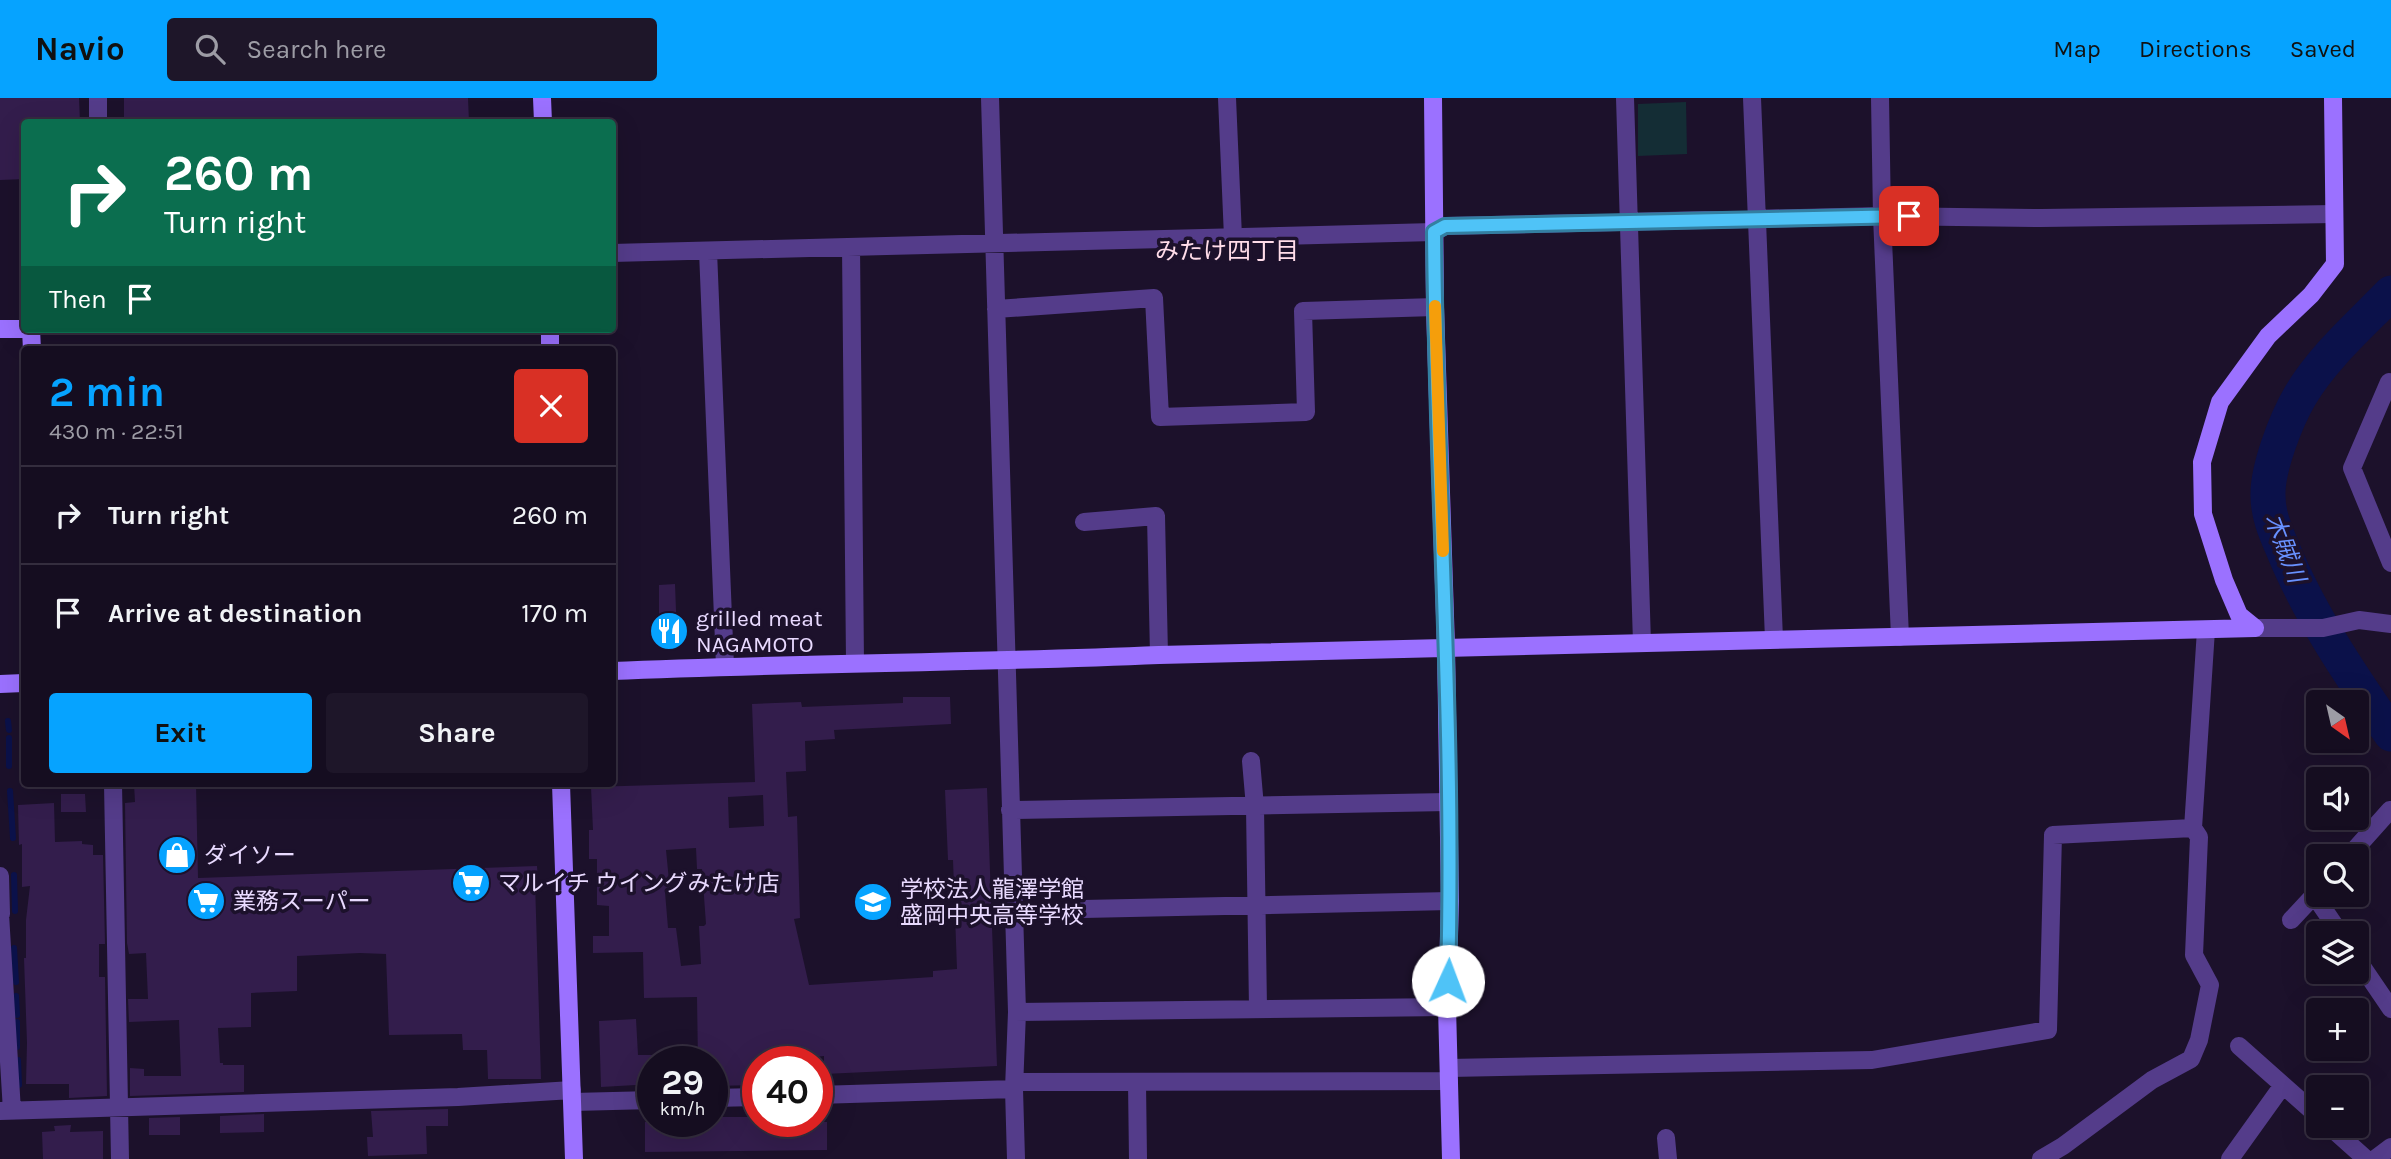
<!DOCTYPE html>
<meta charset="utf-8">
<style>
:root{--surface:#150d20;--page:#1e1629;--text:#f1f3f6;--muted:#9d9ca5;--line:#342d3e;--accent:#06a3ff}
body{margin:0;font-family:Karla,"Noto Sans JP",sans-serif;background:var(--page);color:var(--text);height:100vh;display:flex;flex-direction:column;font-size:26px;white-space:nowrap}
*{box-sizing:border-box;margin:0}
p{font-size:23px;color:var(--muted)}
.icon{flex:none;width:38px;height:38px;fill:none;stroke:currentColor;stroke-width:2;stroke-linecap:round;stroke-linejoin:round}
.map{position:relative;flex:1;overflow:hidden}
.panel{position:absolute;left:21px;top:248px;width:595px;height:441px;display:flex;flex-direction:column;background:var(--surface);border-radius:7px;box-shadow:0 7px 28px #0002,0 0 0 2px var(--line)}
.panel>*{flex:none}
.guide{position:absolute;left:21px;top:21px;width:595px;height:214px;border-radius:7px;box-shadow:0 7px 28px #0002,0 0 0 2px var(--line);background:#0b6e4f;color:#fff;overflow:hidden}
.needle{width:46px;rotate:146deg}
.fabs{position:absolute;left:2306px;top:592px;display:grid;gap:14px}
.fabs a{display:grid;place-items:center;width:63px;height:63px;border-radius:7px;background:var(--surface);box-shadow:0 7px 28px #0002,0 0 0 2px var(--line);font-size:35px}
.speed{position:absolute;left:637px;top:948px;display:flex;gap:14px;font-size:35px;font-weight:700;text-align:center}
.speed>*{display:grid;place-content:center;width:91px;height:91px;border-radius:50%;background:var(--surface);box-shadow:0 7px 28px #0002,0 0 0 2px var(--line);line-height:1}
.speed small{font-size:18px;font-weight:400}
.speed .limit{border:10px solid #d22;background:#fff;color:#111}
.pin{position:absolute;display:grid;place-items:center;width:60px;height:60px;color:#fff;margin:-30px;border-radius:14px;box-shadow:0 4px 10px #0006}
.me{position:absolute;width:77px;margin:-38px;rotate:2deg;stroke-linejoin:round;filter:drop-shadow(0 0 5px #0008)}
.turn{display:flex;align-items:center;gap:24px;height:147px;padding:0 28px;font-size:32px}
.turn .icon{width:91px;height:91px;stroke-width:2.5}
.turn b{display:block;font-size:49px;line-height:60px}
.then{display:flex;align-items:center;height:66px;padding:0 28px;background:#0003;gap:14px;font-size:26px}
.round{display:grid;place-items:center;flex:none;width:74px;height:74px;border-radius:7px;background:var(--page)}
.head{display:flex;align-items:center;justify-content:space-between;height:119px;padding:0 28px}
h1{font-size:42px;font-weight:700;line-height:52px;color:var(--accent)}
.cta{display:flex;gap:14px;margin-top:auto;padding:14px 28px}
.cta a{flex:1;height:80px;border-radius:7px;background:var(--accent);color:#111;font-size:28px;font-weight:700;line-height:80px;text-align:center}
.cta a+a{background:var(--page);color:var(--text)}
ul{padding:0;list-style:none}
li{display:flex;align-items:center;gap:21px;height:98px;padding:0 28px;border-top:2px solid var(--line)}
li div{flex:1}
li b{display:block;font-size:26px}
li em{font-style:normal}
header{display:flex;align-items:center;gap:42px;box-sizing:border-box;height:98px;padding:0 35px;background:var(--accent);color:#111}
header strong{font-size:33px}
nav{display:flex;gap:38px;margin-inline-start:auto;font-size:24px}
.search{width:490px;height:63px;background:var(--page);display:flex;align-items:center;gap:18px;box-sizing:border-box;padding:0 24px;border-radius:7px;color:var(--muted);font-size:26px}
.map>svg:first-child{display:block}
</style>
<header>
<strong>Navio</strong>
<div class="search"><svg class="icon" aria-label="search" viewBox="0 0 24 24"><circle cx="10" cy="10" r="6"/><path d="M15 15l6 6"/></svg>Search here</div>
<nav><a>Map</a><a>Directions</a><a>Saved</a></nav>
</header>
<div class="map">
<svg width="2391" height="1061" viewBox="0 0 2391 1061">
<rect width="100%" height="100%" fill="#1c112b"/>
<path fill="#142d35" d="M1686,4l1,52 -49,2v-52z"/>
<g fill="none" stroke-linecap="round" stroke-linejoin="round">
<path stroke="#0b114a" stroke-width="6" d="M8,623l1,9
M9,668v-28
M10,693l3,47
M14,777l1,36
M14,850l2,34
M16,898l1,19
M17,924v25
M18,962l1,25"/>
<path stroke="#0b114a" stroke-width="35" d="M2391,195c-31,32 -68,64 -91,103 -14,24 -33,73 -32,100 0,18 7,35 14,51 27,67 68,127 109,187"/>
</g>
<path fill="#331d4c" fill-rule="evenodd" d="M0,0h79l1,24h-56v57l-24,1z
M124,0h344l1,24h-345z
M675,486l2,53 -18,1v-53z
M903,599h47l1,27 -117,6 1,9 -30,2 1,30 -20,1 2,45 9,-1 3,102 -6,1 15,66 124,-8v-6l24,-2 -4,-109h-5l-3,-70 42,-2 10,278 -173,8v-18l-40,4 1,2h-27v23l-46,1v-24h-14l-1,-65 -53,1 -1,-46 -50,1v-17h16v-30l-12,-1v-46h-8v-29h4l-2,-43 164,-5 -3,-78 49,-2 1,5 101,-4zM763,697l1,31 -35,2 -1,-31zM696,750l1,21h5l4,55 -2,2h-5l2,38 -20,2 -5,-38h-8l-3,-36 5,-1 -4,-41z
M134,686h62l2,94 339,-12 1,16h-3l6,197h-53l-1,-29h-24l-1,-16 -73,1 -3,-81 -26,-1 -63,3v35l-46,2v34l-33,1 2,35h3v2h21v27l-114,4v-28l14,1v7h37l-2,-56 -50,2 -1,-23h20l-2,-46 -17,1 -2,-11 -2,-140 10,-1z
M61,696h24l1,18h-25z
M54,705l1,39 27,-1v3l11,1v10h10l2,89h-6v33h6l2,119 -38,2v-14h-43l1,-41 -3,-85h2v-38l4,-34 -8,1v-43l-3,1 -1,-40z
M636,921l2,36h15v29l-52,3 -2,-66z
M448,1011v17h-22l1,28 -59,2 -1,-19h6l-2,-26z
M264,1016v18l-44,1v-17z
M180,1019v18h-31v-17z
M712,1019h46v5h69v28l-182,2v-30h67z
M71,1027l-1,7 33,-1v28h-60l-1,-27 13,-1 -1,-5z"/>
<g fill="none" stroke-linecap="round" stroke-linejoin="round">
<path stroke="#543c8a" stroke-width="18" d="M98,0v24
M990,0l27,914 -3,77 2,70
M1227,0l6,139
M1625,0l17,545
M1752,0l22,541
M1880,0l2,118 18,421
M851,149l4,415
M708,153l17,415
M612,155l822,-21 11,-6 437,-10 159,2 293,-4
M996,211l158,-11 6,119 146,-5 -3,-101 132,-4
M2389,284l-37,86 39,95
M1084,424l72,-6 3,139
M2255,530h68l36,-8 32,4
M1251,663l4,46 3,202
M113,686l7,375
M1010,712l438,-8
M2349,758l41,-46
M0,778l1,38
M2314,797l26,38
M1083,811l367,-8
M0,816l12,197
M2291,822l28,-30
M2357,861l34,50
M1017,914l430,-5
M2239,948l80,71
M1449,970l423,-8 176,-30 5,-195 140,-7
M1015,984l434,-1
M1137,985l1,76
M817,997l197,-6
M712,1000l46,-1
M573,1004l80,-2
M0,1013l458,-14 114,-7
M2328,1027l38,34
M1666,1040l2,21
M2041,1061l22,-13 89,-66 39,-21 8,-19 11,-55 -16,-30 5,-118 -6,-9 13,-198
M2230,1061l53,-74
M2375,1061l16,-12"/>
<path stroke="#9b71ff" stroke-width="18" d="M542,0l1,24
M1433,0l2,209 11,340 4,254 -3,106 4,152
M0,231h24
M31,231l1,21
M550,231v21
M2255,530l-16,-13 -15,-35 -21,-66 -1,-52 18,-60 48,-66 43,-41 24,-31 -2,-166
M612,573c183,-8 365,-8 547,-16l1096,-27
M0,586l24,-1
M561,686l13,375"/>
</g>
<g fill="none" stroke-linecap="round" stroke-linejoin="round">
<defs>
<path id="route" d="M1448,883c7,-250 -12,-500 -14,-749l11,-6 464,-10"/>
</defs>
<use href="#route" stroke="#337fa1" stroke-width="18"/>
<use href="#route" stroke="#4fc3f7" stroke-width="12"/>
<path stroke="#f59e0b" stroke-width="12" d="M1435,208l8,245"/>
</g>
<defs>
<symbol id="restaurant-disc" viewBox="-11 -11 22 22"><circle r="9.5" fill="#06a3ff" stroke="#1c112b"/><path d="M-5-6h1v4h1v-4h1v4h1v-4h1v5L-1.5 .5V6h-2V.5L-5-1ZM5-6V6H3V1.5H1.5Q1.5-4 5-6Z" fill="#fff"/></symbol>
<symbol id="shop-disc" viewBox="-11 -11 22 22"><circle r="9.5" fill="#06a3ff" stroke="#1c112b"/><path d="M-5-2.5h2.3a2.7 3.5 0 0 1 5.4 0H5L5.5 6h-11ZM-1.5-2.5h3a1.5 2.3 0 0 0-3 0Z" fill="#fff"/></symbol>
<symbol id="supermarket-disc" viewBox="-11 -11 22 22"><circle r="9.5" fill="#06a3ff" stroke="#1c112b"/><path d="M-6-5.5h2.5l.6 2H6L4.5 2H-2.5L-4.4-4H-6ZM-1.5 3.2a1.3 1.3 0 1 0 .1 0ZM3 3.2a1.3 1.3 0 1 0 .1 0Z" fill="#fff"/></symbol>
<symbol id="school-disc" viewBox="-11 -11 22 22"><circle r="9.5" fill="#06a3ff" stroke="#1c112b"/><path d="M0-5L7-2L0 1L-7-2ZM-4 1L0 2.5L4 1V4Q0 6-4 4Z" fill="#fff"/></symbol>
</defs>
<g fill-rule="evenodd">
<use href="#restaurant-disc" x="647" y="511" width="44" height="44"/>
<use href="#shop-disc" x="155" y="735" width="44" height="44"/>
<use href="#supermarket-disc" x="449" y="763" width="44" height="44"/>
<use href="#supermarket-disc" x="184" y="781" width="44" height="44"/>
<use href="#school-disc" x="851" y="782" width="44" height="44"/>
</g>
<g text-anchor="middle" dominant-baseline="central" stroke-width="7" stroke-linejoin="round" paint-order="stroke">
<g font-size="23" fill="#e9daff" stroke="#1c112b" text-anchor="start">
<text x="696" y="520">grilled meat<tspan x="696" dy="26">NAGAMOTO</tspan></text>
<text x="204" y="757">ダイソー</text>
<text x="498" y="785">マルイチ ウイングみたけ店</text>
<text x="900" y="791">学校法人龍澤学館<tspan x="900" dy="26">盛岡中央高等学校</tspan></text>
<text x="233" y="803">業務スーパー</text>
</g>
<g font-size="24" fill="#ffdce9" stroke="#1c112b">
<text x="1227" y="153">みたけ四丁目</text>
</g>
<g font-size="24" font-style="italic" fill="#6891ff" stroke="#1c112b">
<text transform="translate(2285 450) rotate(69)">木賊川</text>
</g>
</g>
</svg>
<div class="fabs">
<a><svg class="needle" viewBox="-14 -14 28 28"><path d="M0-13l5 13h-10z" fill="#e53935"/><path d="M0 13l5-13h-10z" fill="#9d9ca5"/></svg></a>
<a><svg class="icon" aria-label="sound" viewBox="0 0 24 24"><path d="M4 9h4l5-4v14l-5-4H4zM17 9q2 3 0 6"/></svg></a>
<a><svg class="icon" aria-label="search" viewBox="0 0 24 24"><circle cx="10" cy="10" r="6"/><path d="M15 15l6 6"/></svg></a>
<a><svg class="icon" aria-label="layers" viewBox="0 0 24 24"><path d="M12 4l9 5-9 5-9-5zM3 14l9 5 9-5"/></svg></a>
<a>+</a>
<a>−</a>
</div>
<div class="speed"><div>29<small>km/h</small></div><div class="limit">40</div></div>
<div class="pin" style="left:1909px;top:118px;background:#d93025"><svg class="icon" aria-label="arrive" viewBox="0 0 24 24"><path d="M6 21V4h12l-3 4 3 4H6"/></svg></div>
<svg class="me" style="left:1448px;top:883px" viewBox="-20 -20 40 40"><circle r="19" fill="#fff"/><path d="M0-13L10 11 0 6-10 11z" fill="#4fc3f7"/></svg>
<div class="guide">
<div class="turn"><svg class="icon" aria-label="right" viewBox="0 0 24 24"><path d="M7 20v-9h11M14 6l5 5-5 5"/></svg><div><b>260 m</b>Turn right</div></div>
<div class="then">Then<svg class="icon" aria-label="arrive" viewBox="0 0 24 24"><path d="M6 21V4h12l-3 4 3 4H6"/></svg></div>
</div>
<section class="panel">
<div class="head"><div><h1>2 min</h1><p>430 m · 22:51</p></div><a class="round" style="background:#d93025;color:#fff"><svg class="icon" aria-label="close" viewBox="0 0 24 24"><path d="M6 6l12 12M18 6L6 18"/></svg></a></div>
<ul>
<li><svg class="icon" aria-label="right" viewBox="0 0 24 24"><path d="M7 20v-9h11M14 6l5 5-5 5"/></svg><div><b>Turn right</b></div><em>260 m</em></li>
<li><svg class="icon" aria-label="arrive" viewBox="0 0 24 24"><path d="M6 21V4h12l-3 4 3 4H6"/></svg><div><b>Arrive at destination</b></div><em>170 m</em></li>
</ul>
<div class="cta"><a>Exit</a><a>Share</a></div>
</section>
</div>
